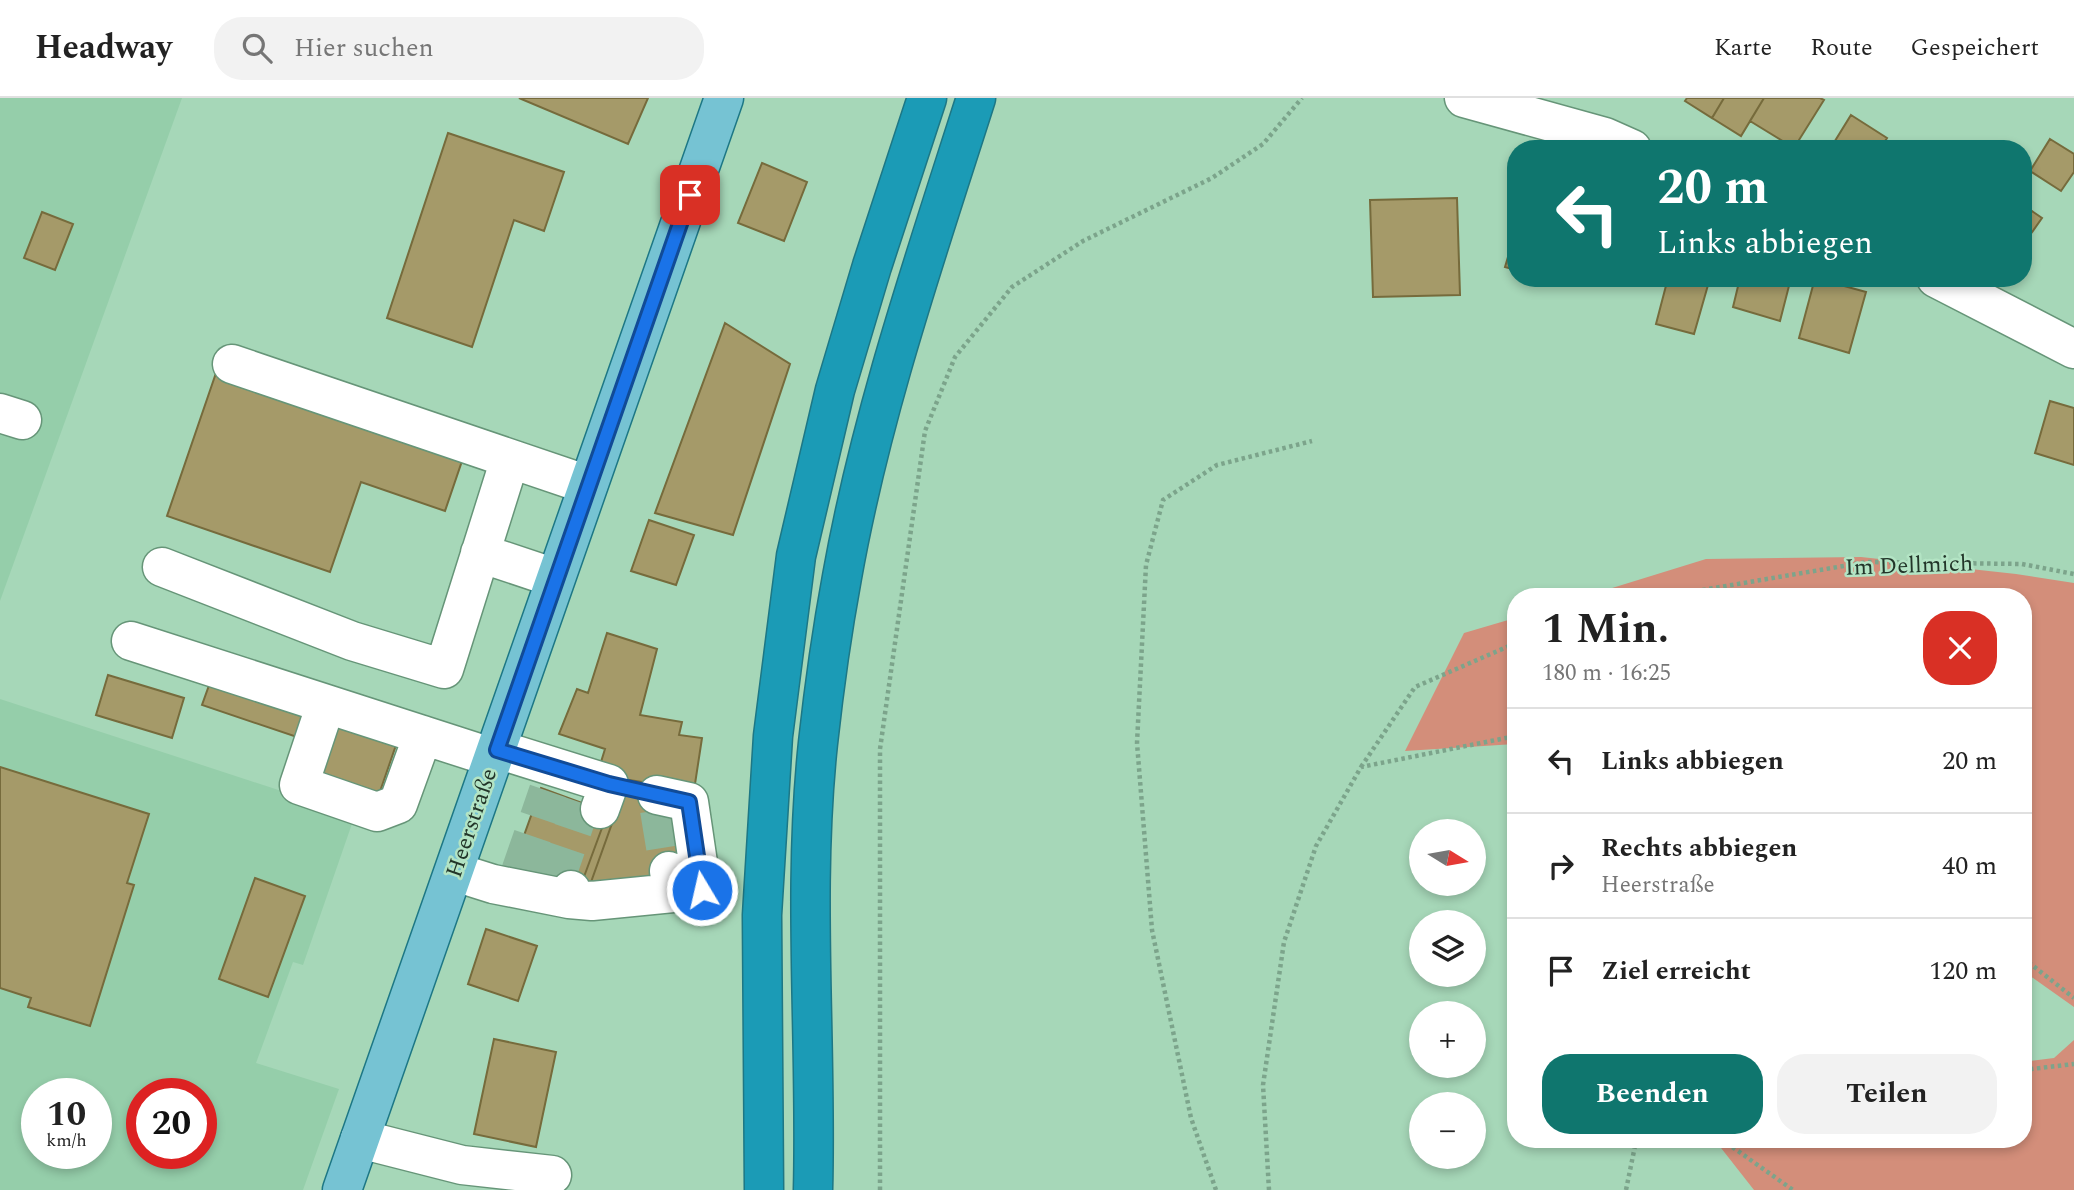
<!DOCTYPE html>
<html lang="de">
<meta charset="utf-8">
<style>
:root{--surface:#fff;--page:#f2f2f2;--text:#222;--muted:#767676;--line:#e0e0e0;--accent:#0f766e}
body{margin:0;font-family:Spectral,serif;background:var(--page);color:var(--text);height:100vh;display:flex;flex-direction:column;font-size:26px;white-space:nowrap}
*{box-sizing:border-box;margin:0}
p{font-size:23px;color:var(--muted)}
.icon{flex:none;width:38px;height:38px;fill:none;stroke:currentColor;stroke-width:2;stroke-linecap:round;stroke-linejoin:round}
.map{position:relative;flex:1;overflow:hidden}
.panel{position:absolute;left:1507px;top:490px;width:525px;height:560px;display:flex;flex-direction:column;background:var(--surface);border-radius:28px;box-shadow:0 4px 10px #0003}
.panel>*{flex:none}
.guide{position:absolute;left:1507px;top:42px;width:525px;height:147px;border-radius:28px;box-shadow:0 4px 10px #0003;background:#0f766e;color:#fff;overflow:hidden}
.needle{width:46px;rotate:101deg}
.fabs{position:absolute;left:1409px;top:721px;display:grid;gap:14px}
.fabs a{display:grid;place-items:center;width:77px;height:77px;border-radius:50%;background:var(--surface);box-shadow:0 4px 10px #0003;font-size:35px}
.speed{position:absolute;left:21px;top:980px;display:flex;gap:14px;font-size:35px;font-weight:700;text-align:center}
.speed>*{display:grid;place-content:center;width:91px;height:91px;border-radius:50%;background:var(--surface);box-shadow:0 4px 10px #0003;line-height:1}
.speed small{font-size:18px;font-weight:400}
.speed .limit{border:10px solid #d22;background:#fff;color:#111}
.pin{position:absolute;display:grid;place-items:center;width:60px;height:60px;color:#fff;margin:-30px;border-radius:14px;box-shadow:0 4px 10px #0006}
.me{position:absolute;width:77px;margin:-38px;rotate:351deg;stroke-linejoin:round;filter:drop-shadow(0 0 5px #0008)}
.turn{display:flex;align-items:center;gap:24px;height:147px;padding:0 35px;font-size:32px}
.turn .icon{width:91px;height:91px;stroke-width:2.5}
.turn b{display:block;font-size:49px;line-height:60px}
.round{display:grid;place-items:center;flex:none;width:74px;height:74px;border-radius:28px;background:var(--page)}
.overview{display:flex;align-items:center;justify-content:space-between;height:119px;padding:0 35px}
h1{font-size:42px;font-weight:700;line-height:52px}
.button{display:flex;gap:14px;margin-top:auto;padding:14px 35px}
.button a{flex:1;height:80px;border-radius:28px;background:var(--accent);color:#fff;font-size:28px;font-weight:700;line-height:80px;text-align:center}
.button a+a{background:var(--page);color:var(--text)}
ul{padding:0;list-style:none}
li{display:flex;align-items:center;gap:21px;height:105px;padding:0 35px;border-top:2px solid var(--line)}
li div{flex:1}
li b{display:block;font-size:26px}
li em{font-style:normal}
header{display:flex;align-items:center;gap:42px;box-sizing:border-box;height:98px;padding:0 35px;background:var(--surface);border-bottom:2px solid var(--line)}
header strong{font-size:33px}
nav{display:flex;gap:38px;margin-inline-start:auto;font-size:24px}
.search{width:490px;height:63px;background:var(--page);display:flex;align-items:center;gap:18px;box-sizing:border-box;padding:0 24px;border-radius:28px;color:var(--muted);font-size:26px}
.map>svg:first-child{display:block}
</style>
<header>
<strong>Headway</strong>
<div class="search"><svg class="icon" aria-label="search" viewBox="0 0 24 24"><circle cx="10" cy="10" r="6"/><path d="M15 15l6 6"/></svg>Hier suchen</div>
<nav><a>Karte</a><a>Route</a><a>Gespeichert</a></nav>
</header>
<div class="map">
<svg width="2074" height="1092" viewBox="0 0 2074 1092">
<rect width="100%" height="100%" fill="#a6d7b8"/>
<path fill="#95ceaa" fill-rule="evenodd" d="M0,0h182l-182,503z
M0,601l355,116 -52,150 -10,-3 -37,101 83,26 -36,101h-303zM37,996h59v59h-59zM142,996h59v59h-59z"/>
<path fill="#d38e7a" d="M1861,459l155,17 58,9v424l-51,-36v-374h-440l123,-38z
M1515,520v126l-110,7 59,-118z
M2074,942v150h-320l-40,-51h309v-77l31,-4z"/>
<path fill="#a59a69" stroke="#766b3c" stroke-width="2" d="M519,0h129l-20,46z
M1687,0h37l-12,20 -27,-17z
M1724,0h40l-23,38 -29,-18z
M1764,0h56l4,2 -30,48 -44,-27z
M1851,17l36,23 -7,11h-50z
M448,35l116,39 -20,59 -30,-11 -42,127 -85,-29z
M2050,41l24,15v18l-13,19 -31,-20z
M762,65l45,19 -23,59 -46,-18z
M1457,100l3,97 -87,2 -3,-97z
M2023,107l19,13 -19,27z
M42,114l31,12 -18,46 -31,-12z
M1516,132v40l-11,-3z
M1668,180h42l-16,56 -38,-10z
M1740,180h51l-11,43 -47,-14z
M1815,180l51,14 -17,61 -50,-15z
M725,225l65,41 -57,171 -78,-22z
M216,275l247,85 -18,53 -84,-29 -31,90 -163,-56z
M2050,303l24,7v57l-39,-12z
M649,422l45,15 -18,50 -45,-14z
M607,535l50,16 -17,66 42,7 -3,13 23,3 -7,46h-40l-58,-9 8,-26 -46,-15 18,-45 11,4z
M108,577l76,23 -12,40 -76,-23z
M212,579l98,33 -10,28 -98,-33z
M331,624l65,23 -21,61 -65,-23z
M0,669l149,47 -22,69 7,2 -44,141 -62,-19 3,-9 -31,-10z
M541,690l74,27 -29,81 -74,-27z
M616,692l31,10 1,12 22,-5 12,62 -104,24z
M255,780l50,18 -37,101 -49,-18z
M486,831l51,17 -19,55 -50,-17z
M494,941l62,13 -20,95 -62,-13z"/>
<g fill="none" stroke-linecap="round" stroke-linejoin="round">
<path stroke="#8cb79b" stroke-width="38" stroke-dasharray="38 19" stroke-linecap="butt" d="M659,712l10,61
M520,774l28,-81
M554,786l28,-81"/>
<defs>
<path id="minor" d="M1464,0l141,39 27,12
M1936,180l138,71
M232,266l356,121
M0,315l22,7
M480,455l75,25
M162,469l190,74 92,28 66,-210
M131,543l363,117
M326,606l-27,81 78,27 21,-8 25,-69
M497,651l112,35 -9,25
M657,697l32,7 13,88 -29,3
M455,774l38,12 76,15 2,-9
M569,801l23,2 81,-8 -4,-22
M360,1041l102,26 90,10"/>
<path id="major" d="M342,1092l382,-1092"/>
<path id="highway" d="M764,1092l-2,-275 11,-179 23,-180 39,-166 37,-124 55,-168
M813,1092c4,-149 -11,-298 5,-447 6,-55 14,-112 24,-166 29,-163 84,-322 134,-479"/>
</defs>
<use href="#minor" stroke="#669578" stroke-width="41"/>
<use href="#major" stroke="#1d7785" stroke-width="41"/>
<use href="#highway" stroke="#1d7785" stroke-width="41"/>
<path stroke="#7ca48b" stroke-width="4.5" stroke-dasharray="3.5 3.5" stroke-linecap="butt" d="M1661,499l206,-35 155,2 52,10
M1361,669l54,-80 101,-44
M2023,860l51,40
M2023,972l51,-6
M1721,1041l72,51
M880,1092v-441l45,-318 30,-74 57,-70 71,-46 129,-63 51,-34 39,-46
M1216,1092l-25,-72 -39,-188 -15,-187 9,-178 17,-65 54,-35 95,-24
M1269,1092l-6,-105 21,-143 32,-96 45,-79 155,-31
M1626,1092l9,-44 5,-7"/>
<use href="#minor" stroke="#fff" stroke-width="38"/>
<use href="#major" stroke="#76c3d3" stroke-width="38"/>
<use href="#highway" stroke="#1b9bb6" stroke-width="38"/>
</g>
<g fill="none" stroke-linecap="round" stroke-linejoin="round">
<defs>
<path id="route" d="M690,97l-193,555 112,34 80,18 13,88"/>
</defs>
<use href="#route" stroke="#114b97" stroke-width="18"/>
<use href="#route" stroke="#1a73e8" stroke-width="12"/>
</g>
<g text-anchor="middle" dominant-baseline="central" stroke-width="5" stroke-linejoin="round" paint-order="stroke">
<g font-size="23" fill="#223529" stroke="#b3e4c4">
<text transform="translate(1909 468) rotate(-2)">Im Dellmich</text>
<text transform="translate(472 725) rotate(-71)">Heerstraße</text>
</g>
</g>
</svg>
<div class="fabs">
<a><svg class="needle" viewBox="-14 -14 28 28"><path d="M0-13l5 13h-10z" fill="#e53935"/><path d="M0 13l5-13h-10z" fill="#767676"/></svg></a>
<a><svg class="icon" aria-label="layers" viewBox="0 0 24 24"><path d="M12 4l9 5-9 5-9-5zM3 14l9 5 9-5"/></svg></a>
<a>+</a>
<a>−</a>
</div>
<div class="speed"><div>10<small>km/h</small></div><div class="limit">20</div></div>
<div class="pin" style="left:690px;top:97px;background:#d93025"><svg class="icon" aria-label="arrive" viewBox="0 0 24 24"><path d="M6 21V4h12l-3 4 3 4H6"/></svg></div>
<svg class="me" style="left:702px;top:792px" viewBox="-20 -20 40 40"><circle r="17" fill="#1a73e8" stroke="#fff" stroke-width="3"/><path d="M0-11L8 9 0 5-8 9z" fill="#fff"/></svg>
<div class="guide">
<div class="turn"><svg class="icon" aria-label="left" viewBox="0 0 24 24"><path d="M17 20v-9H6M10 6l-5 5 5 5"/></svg><div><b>20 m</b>Links abbiegen</div></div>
</div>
<section class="panel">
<div class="overview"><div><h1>1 Min.</h1><p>180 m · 16:25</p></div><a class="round" style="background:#d93025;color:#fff"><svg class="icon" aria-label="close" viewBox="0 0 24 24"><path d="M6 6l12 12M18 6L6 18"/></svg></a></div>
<ul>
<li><svg class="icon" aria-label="left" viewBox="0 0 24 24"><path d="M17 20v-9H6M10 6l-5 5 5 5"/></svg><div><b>Links abbiegen</b></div><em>20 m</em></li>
<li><svg class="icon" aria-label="right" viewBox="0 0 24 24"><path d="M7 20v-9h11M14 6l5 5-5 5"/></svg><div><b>Rechts abbiegen</b><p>Heerstraße</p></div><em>40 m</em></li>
<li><svg class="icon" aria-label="arrive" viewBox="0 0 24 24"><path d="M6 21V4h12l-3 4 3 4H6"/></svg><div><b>Ziel erreicht</b></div><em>120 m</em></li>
</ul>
<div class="button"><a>Beenden</a><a>Teilen</a></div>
</section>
</div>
